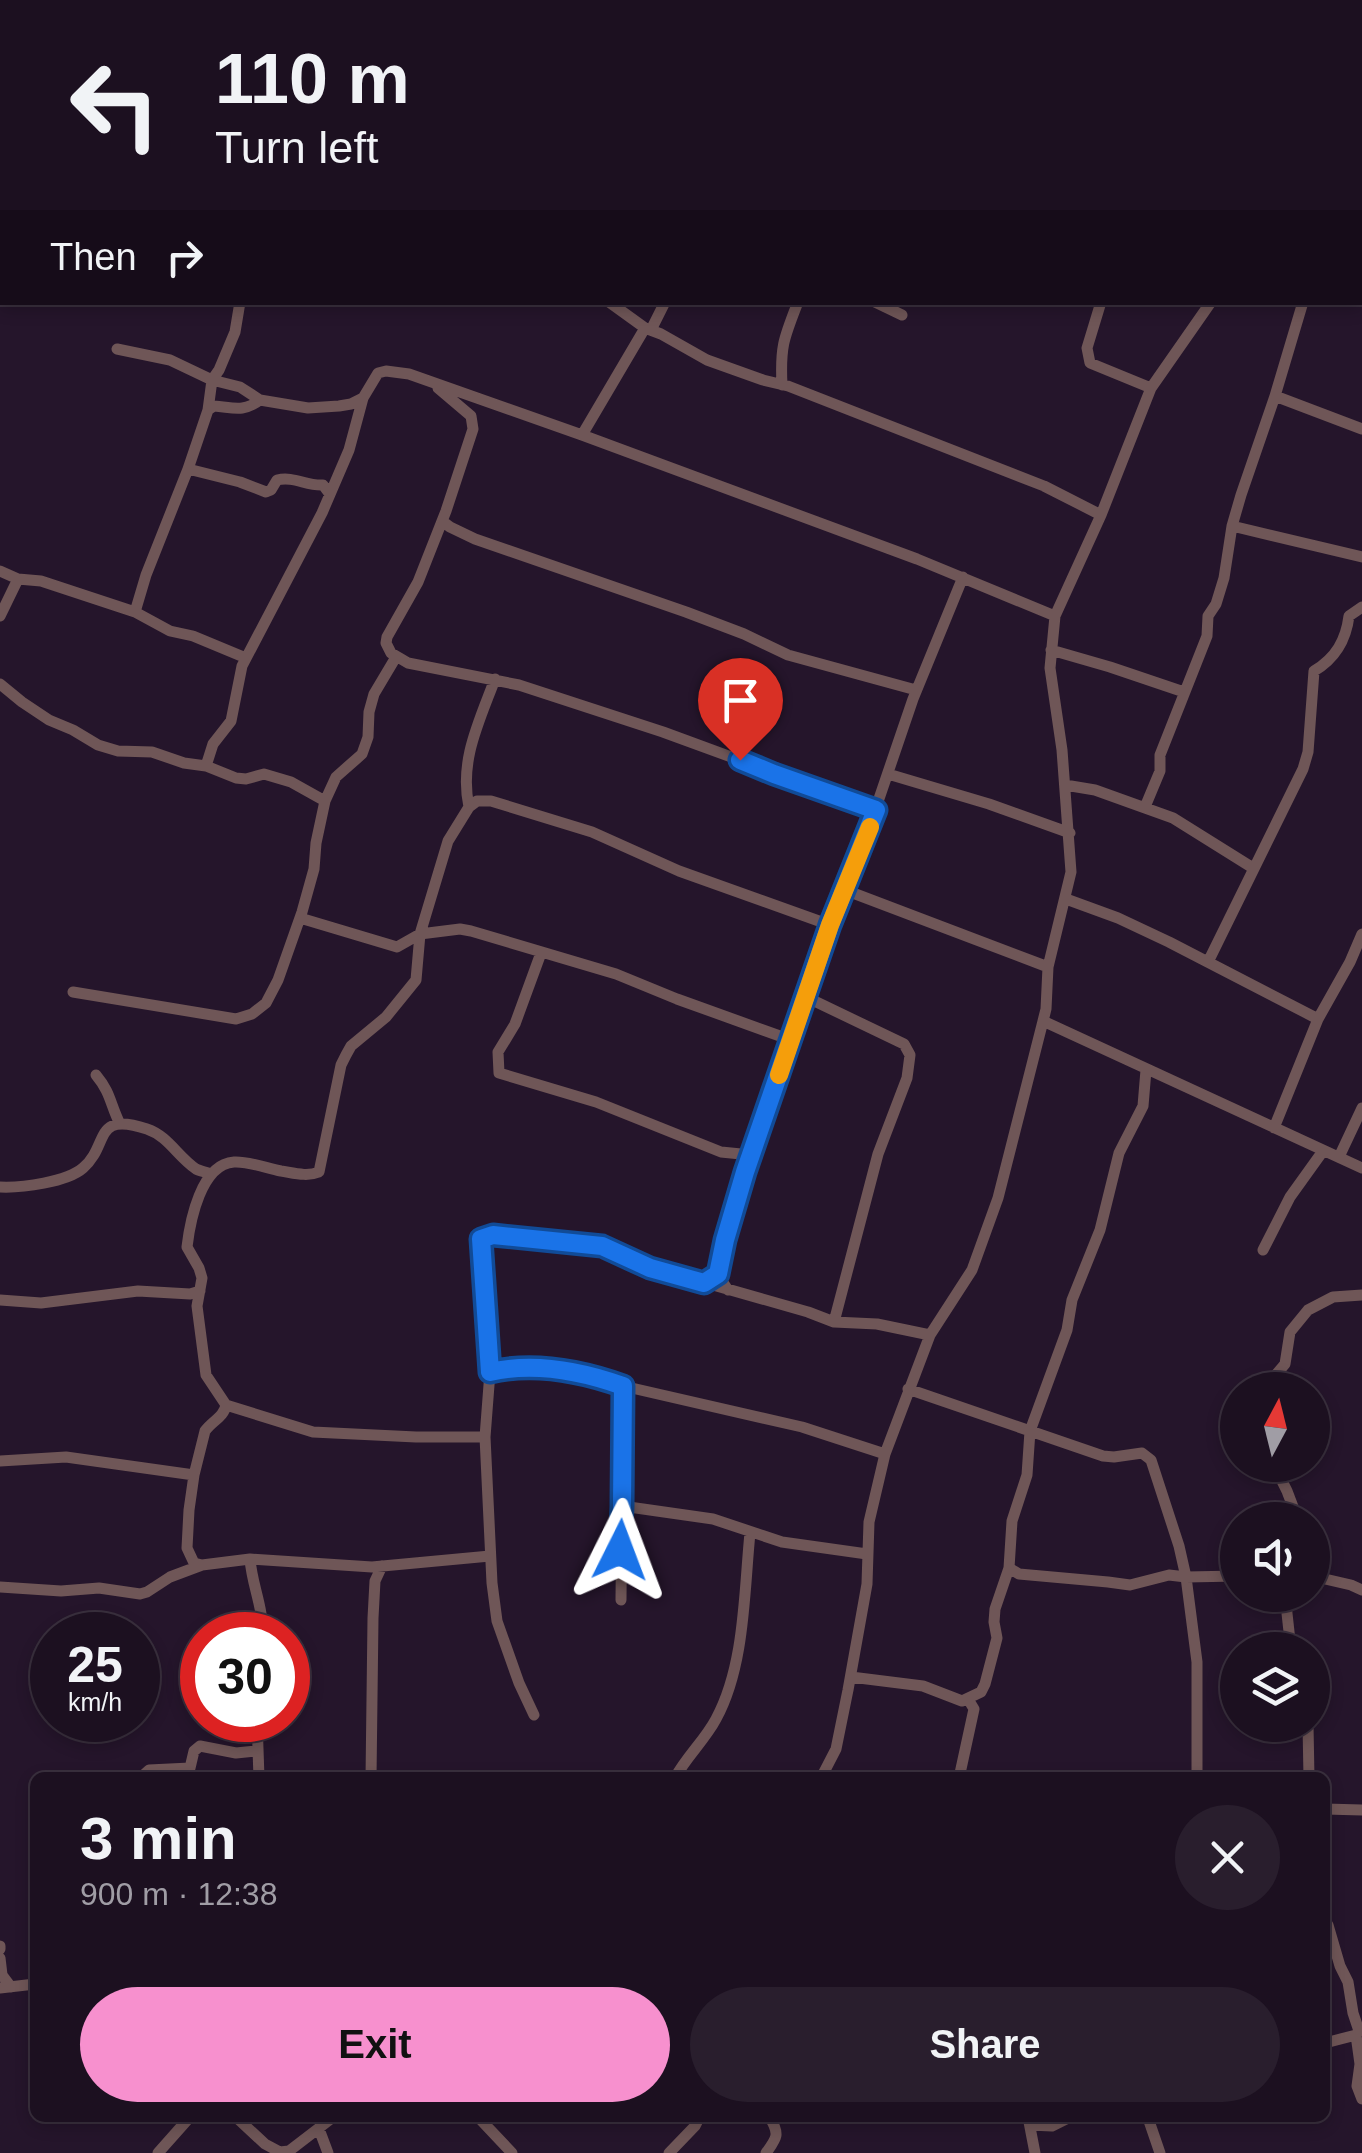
<!DOCTYPE html>
<meta charset="utf-8">
<style>
:root{--surface:#1c1020;--page:#291e2d;--text:#f1f3f6;--muted:#a09da5;--line:#3a303e;--accent:#f790ce}
body{margin:0;font-family:Helvetica,sans-serif;background:var(--page);color:var(--text);height:100vh;display:flex;flex-direction:column;font-size:38px;white-space:nowrap}
*{box-sizing:border-box;margin:0}
p{font-size:32px;color:var(--muted)}
.icon{flex:none;width:55px;height:55px;fill:none;stroke:currentColor;stroke-width:2;stroke-linecap:round;stroke-linejoin:round}
.map{position:relative;flex:1;overflow:hidden}
.side{position:absolute;left:30px;top:1772px;width:1300px;height:350px;display:flex;flex-direction:column;background:var(--surface);border-radius:15px;box-shadow:0 5px 15px #0003,0 0 0 2px var(--line)}
.side>*{flex:none}
.top-card{position:absolute;left:0px;top:0px;width:1362px;height:305px;box-shadow:0 5px 15px #0003,0 0 0 2px var(--line);background:#1c1020;color:var(--text);overflow:hidden}
.needle{width:65px;rotate:7deg}
.tools{position:absolute;left:1220px;top:1372px;display:grid;gap:20px}
.tools a{display:grid;place-items:center;width:110px;height:110px;border-radius:50%;background:var(--surface);box-shadow:0 5px 15px #0003,0 0 0 2px var(--line);font-size:50px}
.speed{position:absolute;left:30px;top:1612px;display:flex;gap:20px;font-size:50px;font-weight:700;text-align:center}
.speed>*{display:grid;place-content:center;width:130px;height:130px;border-radius:50%;background:var(--surface);box-shadow:0 5px 15px #0003,0 0 0 2px var(--line);line-height:1}
.speed small{font-size:25px;font-weight:400}
.speed .limit{border:15px solid #d22;background:#fff;color:#111}
.pin{position:absolute;display:grid;place-items:center;width:85px;height:85px;color:#fff;margin:-102px -42px;border-radius:50% 50% 50% 0;rotate:-45deg;box-shadow:0 0 10px #0007}
.pin .icon{rotate:45deg}
.me{position:absolute;width:110px;margin:-55px;rotate:3deg;stroke-linejoin:round;filter:drop-shadow(0 0 8px #0008)}
.turn{display:flex;align-items:center;gap:35px;height:210px;padding:0 50px;font-size:45px}
.turn .icon{width:130px;height:130px;stroke-width:2.5}
.turn b{display:block;font-size:70px;line-height:85px}
.then{display:flex;align-items:center;height:95px;padding:0 50px;background:#0003;gap:20px;font-size:38px}
.round{display:grid;place-items:center;flex:none;width:105px;height:105px;border-radius:52px;background:var(--page)}
.headline{display:flex;align-items:center;justify-content:space-between;height:170px;padding:0 50px}
h1{font-size:60px;font-weight:700;line-height:75px}
.cta{display:flex;gap:20px;margin-top:auto;padding:20px 50px}
.cta a{flex:1;height:115px;border-radius:60px;background:var(--accent);color:#111;font-size:40px;font-weight:700;line-height:115px;text-align:center}
.cta a+a{background:var(--page);color:var(--text)}
.map>svg:first-child{display:block}
</style>
<div class="map">
<svg width="1362" height="2153" viewBox="0 0 1362 2153">
<rect width="100%" height="100%" fill="#25152b"/>
<g fill="none" stroke-linecap="round" stroke-linejoin="round">
<path stroke="#6f5657" stroke-width="11" d="M300,0v2
M788,0l2,2
M406,2l2,-2
M534,2l1,-2
M1326,2v-2
M1360,31l2,1
M1360,148l2,2
M1360,299h2
M240,302l-5,30 -16,38 -7,10 -4,30 -20,59 -42,106 -11,37 35,19 23,5 53,22
M609,302l36,26 16,6 46,26 56,20 25,6 256,100 57,29
M875,302l27,13
M1101,302l-14,46 3,15 61,25
M1211,302l-60,86 -50,127 -46,101 -5,52 12,82 9,122 -23,95 -2,42 -3,12 319,147
M651,330l14,-28
M117,349l53,11 42,20 28,7 20,13 48,8 31,-2 12,-2 12,-6
M782,385c-2,-39 2,-47 16,-83
M438,388l33,28 2,13 -27,82 -28,71 -31,55 -1,6 5,10 17,10 111,22 144,47 213,78
M1275,396l87,33
M208,410l6,-4c18,1 29,7 46,-6
M582,435l63,-107
M188,469l52,13 26,10 5,-2 6,-10c17,-4 29,6 46,5l6,8
M442,521l8,6 25,12 211,73 58,22 44,21 128,35
M1232,526l130,31
M0,571l18,8 23,2 94,31
M0,616l18,-37
M1051,650l59,17 74,25
M0,684l22,18 27,18 24,10 25,15 20,6 34,1 32,11 22,3 7,-22 18,-23 11,-55 80,-153 27,-63 14,-52 15,-25 8,-2 23,3 173,61 335,124 138,57
M206,766l30,12 10,1 18,-5 27,8 34,19
M888,774l101,30 81,29
M1065,785l30,5 78,28 80,50
M469,807c-10,-46 10,-85 26,-128
M1145,807l15,-36v-16l47,-119 1,-20 8,-12 8,-26 8,-52 9,-31 34,-99 28,-94
M845,890l203,77
M1066,899l52,19 51,24 149,77
M300,918l97,29 23,-13 40,-5 11,2 145,43 61,25 114,41
M541,953l-26,71 -17,28 1,21 97,29 125,50 30,3
M1208,962l95,-193 5,-17 6,-81c22,-13 32,-31 35,-55l13,-9
M73,992l163,27 16,-5 14,-11 12,-23 24,-68 12,-43 2,-26 9,-42 11,-24 26,-23 6,-17 1,-25 5,-18 22,-37
M806,997l98,47 6,11 -3,23 -29,76 -44,168
M96,1075c15,18 14,29 24,49
M1274,1128l44,-109 32,-57 12,-28
M1339,1157l23,-49
M0,1187c22,1 67,-5 83,-19 27,-23 9,-57 64,-39 21,7 31,28 49,40 4,2 10,3 15,5
M1263,1250l27,-53 33,-46
M728,1290l-10,-15 27,-103 85,-247 38,-94 45,-132 50,-122
M0,1300l41,3 97,-12 52,3 10,-3
M490,1372c44,-10 91,-1 133,14l179,41 83,27
M908,1389l195,67 11,1 28,-4 9,7 28,86 7,31 11,85v116
M1269,1390l5,-13 11,-13 5,-32 18,-22 25,-13 29,-2
M485,1437h-69l-103,-5 -87,-27 -20,-30 -9,-69 5,-28 -3,-10 -12,-21c3,-26 14,-83 47,-85 14,-1 32,6 47,9 13,2 26,6 38,1l22,-107 5,-10 5,-9 35,-29 30,-37 4,-46 28,-93 21,-34 8,-6h14l101,31 87,39 151,54
M0,1461l66,-4 128,18
M1274,1465l13,26 11,29
M622,1506l91,13 69,23 85,12
M250,1559c2,27 14,49 12,76
M202,1565l-8,-2 -7,-15 2,-38 5,-35 11,-44c7,-10 19,-14 21,-26
M1009,1568l10,6 89,8 22,3 39,-10 17,2 52,-1
M1312,1576l39,9 11,5
M0,1587l61,4 38,-3 41,6 7,-2 23,-15 32,-12 48,-6 122,8 118,-11
M1285,1595l6,55
M621,1600l2,-214
M851,1677l72,9 39,15 6,-2 6,10 -15,69
M962,1701l19,-9 4,-8 12,-46 -3,-16 1,-13 14,-41 3,-47 15,-46 3,-44 37,-101 5,-30 28,-70 19,-77 24,-47 3,-36
M534,1715l-15,-32 -22,-62 -5,-38 -7,-146 5,-65 -9,-133 12,-4 109,11 48,21 158,45 26,10 43,2 53,11
M257,1720l2,58
M1308,1725l1,53
M140,1778l9,-8 41,-2 4,-17 6,-5 36,7 20,-2
M371,1778l2,-160 2,-37 7,-15
M675,1778c11,-21 30,-38 41,-59 29,-53 28,-127 34,-186
M821,1778l15,-29 12,-59 19,-106 2,-62 16,-68 45,-119 42,-65 26,-72 45,-177
M1325,1809l37,1
M1325,1923l3,2 12,41 8,16 5,31 6,18 -3,4 4,29 -3,22 5,13
M0,1946v3
M0,1958l2,17 9,12
M0,1988l35,-4
M1325,2043l31,-8
M237,2118l28,26 15,8 9,-1 43,-33
M479,2118l33,35
M1148,2118l12,35
M1029,2122l6,31
M1030,2125l22,1 16,-8
M319,2129l9,24
M158,2153l31,-35
M669,2153l26,-27 4,-8
M766,2153c11,-15 14,-19 4,-35"/>
</g>
<g fill="none" stroke-linecap="round" stroke-linejoin="round">
<defs>
<path id="route" d="M620,1550l2,-44 1,-120c-42,-15 -89,-24 -133,-14l-9,-133 12,-4 109,11 48,22 54,15 14,-9 7,-34 20,-68 85,-247 46,-115 -102,-36 -34,-14"/>
</defs>
<use href="#route" stroke="#114b97" stroke-width="25"/>
<use href="#route" stroke="#1a73e8" stroke-width="18"/>
<path stroke="#f59e0b" stroke-width="18" d="M779,1075l51,-150 40,-98"/>
</g>
</svg>
<div class="tools">
<a><svg class="needle" viewBox="-14 -14 28 28"><path d="M0-13l5 13h-10z" fill="#e53935"/><path d="M0 13l5-13h-10z" fill="#a09da5"/></svg></a>
<a><svg class="icon" aria-label="sound" viewBox="0 0 24 24"><path d="M4 9h4l5-4v14l-5-4H4zM17 9q2 3 0 6"/></svg></a>
<a><svg class="icon" aria-label="layers" viewBox="0 0 24 24"><path d="M12 4l9 5-9 5-9-5zM3 14l9 5 9-5"/></svg></a>
</div>
<div class="speed"><div>25<small>km/h</small></div><div class="limit">30</div></div>
<div class="pin" style="left:740px;top:760px;background:#d93025"><svg class="icon" aria-label="arrive" viewBox="0 0 24 24"><path d="M6 21V4h12l-3 4 3 4H6"/></svg></div>
<svg class="me" style="left:620px;top:1550px" viewBox="-20 -20 40 40"><path d="M0-17L14 15 0 8-14 15z" fill="#1a73e8" stroke="#fff" stroke-width="4"/></svg>
<div class="top-card">
<div class="turn"><svg class="icon" aria-label="left" viewBox="0 0 24 24"><path d="M17 20v-9H6M10 6l-5 5 5 5"/></svg><div><b>110 m</b>Turn left</div></div>
<div class="then">Then<svg class="icon" aria-label="right" viewBox="0 0 24 24"><path d="M7 20v-9h11M14 6l5 5-5 5"/></svg></div>
</div>
<section class="side">
<div class="headline"><div><h1>3 min</h1><p>900 m · 12:38</p></div><a class="round"><svg class="icon" aria-label="close" viewBox="0 0 24 24"><path d="M6 6l12 12M18 6L6 18"/></svg></a></div>
<div class="cta"><a>Exit</a><a>Share</a></div>
</section>
</div>
